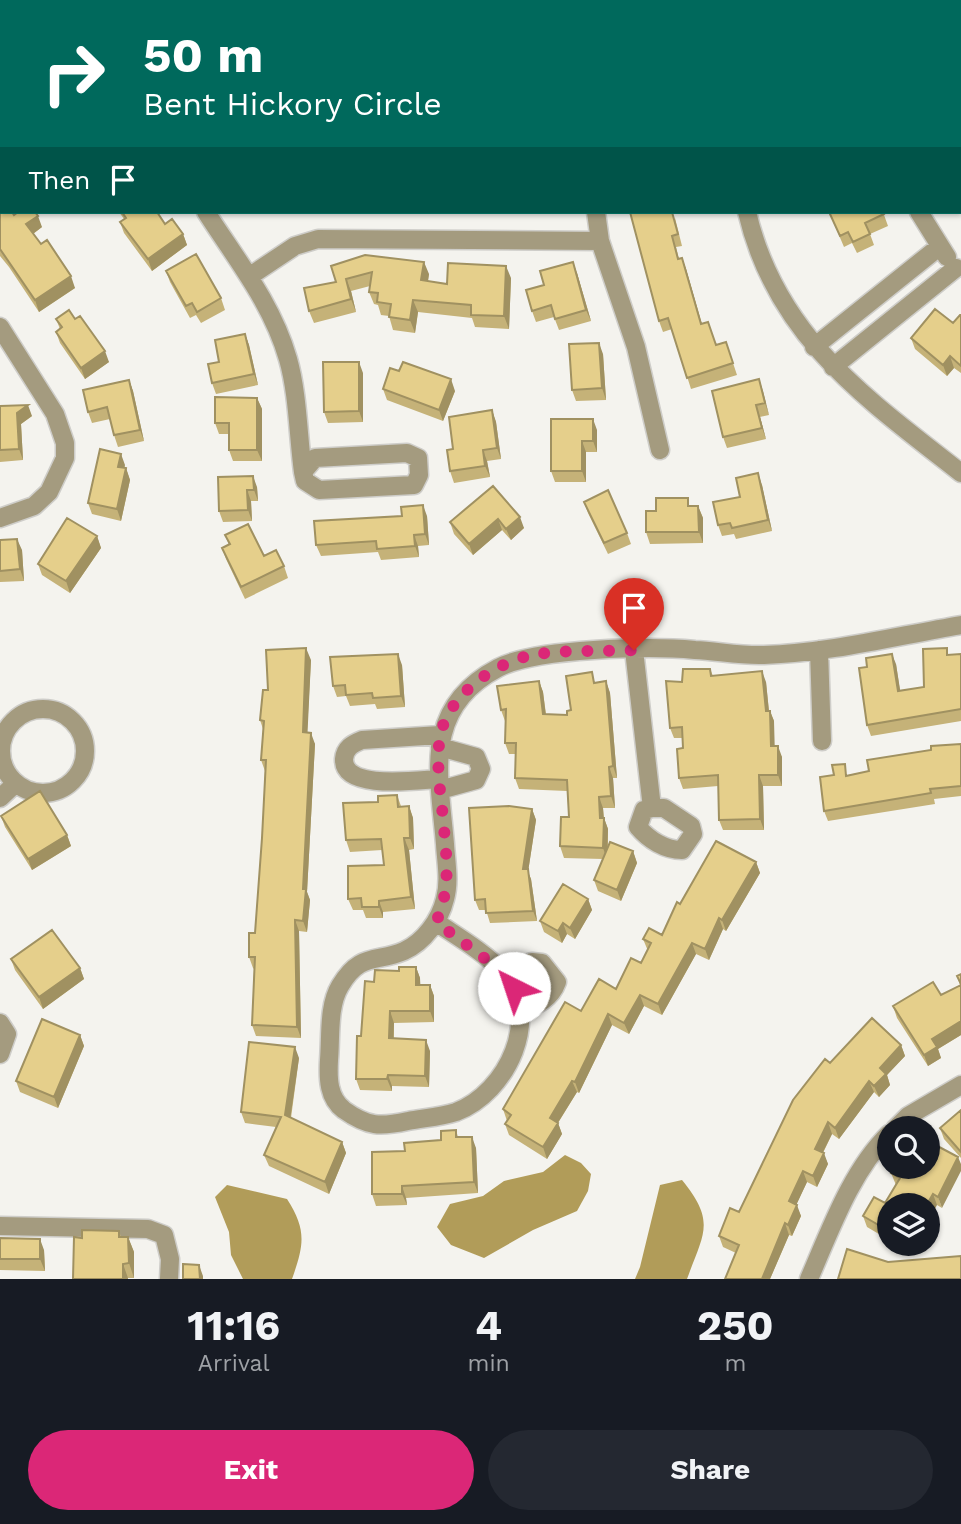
<!DOCTYPE html>
<style>
:root{--surface:#171b24;--page:#242831;--text:#f1f3f6;--muted:#9ea1a6;--accent:#db2777}
body{margin:0;font-family:"Work Sans",sans-serif;background:var(--page);color:var(--text);height:100vh;display:flex;flex-direction:column;font-size:26px;white-space:nowrap}
*{box-sizing:border-box;margin:0}
p{font-size:23px;color:var(--muted)}
.icon{flex:none;width:38px;height:38px;fill:none;stroke:currentColor;stroke-width:2;stroke-linecap:round;stroke-linejoin:round}
.map{position:relative;height:1279px;overflow:hidden}
.side{display:flex;flex-direction:column;background:var(--surface);flex:1}
.side>*{flex:none}
.banner{position:absolute;left:0px;top:0px;width:962px;height:214px;box-shadow:0 2px 5px #0004;background:#00695c;color:#fff;overflow:hidden}
.fabs{position:absolute;left:877px;top:1116px;display:grid;gap:14px}
.fabs a{display:grid;place-items:center;width:63px;height:63px;border-radius:50%;background:var(--surface);box-shadow:0 2px 5px #0004;font-size:35px}
.pin{position:absolute;display:grid;place-items:center;width:60px;height:60px;color:#fff;margin:-72px -30px;border-radius:50% 50% 50% 0;rotate:-45deg;box-shadow:0 0 7px #0007}
.pin .icon{rotate:45deg}
.me{position:absolute;width:77px;margin:-38px;rotate:319deg;stroke-linejoin:round;filter:drop-shadow(0 0 5px #0008)}
.turn{display:flex;align-items:center;gap:24px;height:147px;padding:0 28px;font-size:32px}
.turn .icon{width:91px;height:91px;stroke-width:2.5}
.turn b{display:block;font-size:49px;line-height:60px}
.then{display:flex;align-items:center;height:66px;padding:0 28px;background:#0003;gap:14px;font-size:26px}
.eta{display:flex;justify-content:space-evenly;align-items:center;height:119px;text-align:center}
.eta b{font-size:42px;font-weight:700;line-height:49px}
.primary-button{display:flex;gap:14px;margin-top:auto;padding:14px 28px}
.primary-button a{flex:1;height:80px;border-radius:42px;background:var(--accent);color:#fff;font-size:28px;font-weight:700;line-height:80px;text-align:center}
.primary-button a+a{background:var(--page);color:var(--text)}
.map>svg:first-child{display:block}
</style>
<div class="map">
<svg width="961" height="1279" viewBox="0 0 961 1279">
<rect width="100%" height="100%" fill="#f4f3ee"/>
<path fill="#b19c59" d="M565,1155l16,8 10,11 -3,17 -11,20 -44,19 -49,28 -33,-13 -14,-18 13,-23 33,-8 21,-15 39,-9z
M682,1180c34,42 22,52 5,99h-52l5,-12 20,-82z
M227,1185l60,14c20,31 17,46 5,80h-49l-12,-24 -2,-23 -14,-35z"/>
<g fill="none" stroke-linecap="round" stroke-linejoin="round">
<defs>
<path id="minor" d="M134,0l1,2
M701,0l1,2
M855,0v2
M206,212c30,47 66,91 82,147 10,35 10,76 15,113l2,9 14,9 95,-5 5,-10 -1,-17 -11,-5 -92,5 -12,14
M596,212l4,29 36,106 24,103
M747,212c29,125 120,187 214,261
M919,212l28,45
M250,276l45,-30 23,-7 282,2
M0,327l55,87 10,29v15l-16,34 -15,14 -34,12
M814,347l125,-100
M833,367l123,-99
M634,650l18,158 -8,2 -6,17c11,13 27,23 44,23l11,-16 -2,-8 -27,-18h-12
M819,650l3,91
M1 751a42 42 0 1 1 84 0a42 42 0 1 1-84 0Z
M440,747l36,10 5,12 -5,11 -36,10
M439,779c-21,1 -96,12 -95,-20 1,-11 8,-15 18,-19l78,-5
M0,798l16,-15
M436,922c22,15 48,30 66,49 42,45 5,122 -46,141 -15,5 -32,6 -48,9 -28,6 -40,6 -64,-11 -16,-12 -16,-32 -15,-50 2,-24 -1,-54 11,-74 20,-34 36,-23 64,-35 20,-9 36,-31 41,-52 5,-18 1,-37 0,-55 -6,-70 -23,-136 53,-176 37,-20 153,-22 197,-18 22,1 46,6 69,5 66,-2 132,-19 197,-30
M503,972l29,-10 10,1 15,19c-6,17 -20,23 -36,29
M0,1023l7,11 -7,20
M895,1129l13,-13 53,-31
M0,1226l148,3 16,6 6,24 -1,20
M809,1279c21,-48 42,-108 80,-145"/>
</defs>
<use href="#minor" stroke="#cecdc9" stroke-width="21"/>
<use href="#minor" stroke="#a49b7f" stroke-width="18"/>
</g>
<path fill="#c5b278" d="M49,0h47l-7,2h-39z
M389,0h21v2h-21z
M514,0h21v2h-20z
M890,0h51l1,2h-51z
M0,144l2,5v17l-2,1z
M0,199l14,16 28,12 -9,7 42,54 -36,24 -30,-45 -9,-11z
M119,212h38l8,12 18,10 4,11 -35,26 -28,-38 -4,-11 4,-3z
M883,212l5,14 -18,8 4,11 -17,8 -5,-10 -8,4 -14,-33z
M675,218l7,28 -6,1 3,12 3,-1 4,11 16,55 14,21 10,-3 11,33 -46,14 -19,-60 -9,3 -4,-11z
M331,266l98,8 -1,7 19,3 64,-6 -2,51 -34,-2 -3,-9 -54,-6 -3,21 -22,-3 -4,-14 -8,-1 -3,-10 -4,-1 -5,-12 1,-6 -19,5 5,21 -42,11 -5,-12 27,-29z
M166,271l55,27 4,12 -24,13 -5,-8 -6,3 -20,-36z
M577,273l14,48 -32,9 -5,-13 -18,5 -4,-11 12,-26z
M961,315v58l-7,-5 -7,8 -32,-27 -4,-11 42,-15z
M56,319l53,43 -24,17 -25,-36 -4,-11 4,-3z
M245,334l4,11 9,40 -42,9 -4,-11 7,-21z
M603,354l3,46 -30,1 -4,-11z
M363,373v49l-35,1 -4,-11z
M759,379l10,36 -9,2 6,22 -39,9 -4,-11z
M129,380l4,11 11,50 -26,6 -4,-12 -4,-16 -18,4 -4,-11z
M383,389l72,2 -12,30 -56,-21z
M257,398l5,11v52h-29l-4,-11v-16h-10l-4,-11z
M0,406l32,10 -11,8 2,36 -23,2z
M492,410l4,12 5,37 -14,2 3,16 -36,6 -4,-12 3,-22z
M551,419l46,11v22h-11v30h-31l-4,-11z
M125,465l-1,3h2l4,12 -9,41 -29,-7 -4,-11z
M218,477l39,10 1,14h-7l1,20 -29,1 -4,-11z
M762,485l10,46 -36,8 -2,-5 -12,2 -4,-11 22,-28z
M493,486l31,42 -13,12 -9,-10 -29,25 -19,-21 -4,-12z
M584,502l43,31 4,11 -23,10 -20,-41z
M691,506h7l5,12v25l-53,1 -4,-12 10,-21z
M427,516l2,29 -11,1 1,11 -38,3 -3,-8 -57,4 -5,-11z
M225,535l59,31 4,12 -43,21 -19,-40 -4,-11 7,-3z
M97,536l4,12 -31,45 -28,-18 -4,-11z
M0,540l22,10 2,31 -24,1z
M961,654v67l-90,15 -4,-11 29,-61 4,27 24,-4 25,-32z
M311,660l-4,72 8,12 -8,148 3,8 -3,32 -8,-1 2,107 -45,-2 -4,-11 2,-56 -1,-1 -4,-11 6,-24 7,-95 3,-67 -4,-11 2,-31 -3,-9 8,-30z
M402,665l3,42 -28,2 -2,-5 -25,2 -4,-10 -9,1 -4,-11z
M710,669l3,7 53,6 3,29h1l4,10v25l8,11v29h-19l1,44h-41l-4,-10 -1,-34 -35,3 -4,-11 4,-30v-10h-9l-4,-10 12,-46z
M539,681l4,11 3,22 21,1 29,-32 10,-2 4,12 7,85h-4l2,30h-12l1,10 4,11v19l25,3 4,12 -16,38 -23,-10 -4,-11 9,-21 -39,-1 -4,-12 9,-29 -2,-26 -48,-2 -4,-11v-24h-6l-4,-11v-22l-4,-11z
M961,744v52l-27,3 1,5 -107,17 -4,-10 10,-36h14l21,-4 62,-21z
M397,795l4,11h8l4,12 1,31 -5,1 6,59 -32,3v6h-17l-3,-8h-10l-5,-11 36,-34 -2,-15 -32,2 -4,-12 32,-38z
M532,809l4,11 -8,52 3,7 6,42 -47,2 -4,-13h-7l-4,-10z
M1,816l66,19 4,11 -39,24 -27,-43z
M756,862l4,11 -34,58 -3,-2 -14,31 -13,-6 -34,61 -18,-9 -15,28 -17,-9 -33,68 -2,-1 -19,31 4,11 -15,25 -38,-24 -4,-11 2,-3 -4,-12 78,-98 35,-22 25,-26 7,-12 -5,-12 19,-4 18,-31z
M588,899l4,11 -17,29 -8,-5 -5,9 -18,-11 -4,-11z
M11,959l69,9 4,11 -41,30 -28,-39z
M416,967l4,11v7h10l4,11v26l-40,1v15l36,13 -1,36 -37,-1v5l-32,-1 -4,-11 5,-43 13,-54 25,-11z
M961,974v61l-23,14 3,9 -13,8 -31,-48 -4,-12 48,-11 19,-10 -3,-9z
M80,1035l4,11 -26,62 -38,-16 -4,-11z
M901,1045l4,11 -18,19 3,10 -11,12 -5,-5 -35,47 -7,-5 -9,19 5,11 -11,23 -10,-5 -11,23 5,11 -9,20 -3,-1 -19,44h-45l11,-26 -13,-6 -4,-11 20,-24 91,-149z
M299,1058l-8,60 51,24 4,11 -17,41 -60,-28 -5,-11 12,-28 -31,-4 -4,-11z
M961,1110v48l-17,-19 -4,-11z
M456,1130l2,7 18,11 2,45 -72,5 1,7 -31,1 -4,-12 33,-43 36,-11z
M928,1167l14,41 -5,-3 -48,1v34l-22,-13 -4,-11 22,-13 11,-18 -5,-12z
M119,1231l2,6h7l6,15v26h-6l-46,-40z
M0,1238l44,12 1,21 -45,-1z
M897,1244h17l-4,8z"/>
<path fill="#a09161" d="M38,216l4,11 -12,9 -4,-12z
M183,234l4,11 -35,26 -4,-12z
M682,258l4,11 19,67 -4,-12z
M424,262l5,12 -3,19 -5,-13z
M573,262l4,11 14,48 -5,-11z
M506,266l5,12 -2,51 -5,-13z
M71,276l4,12 -36,24 -4,-12z
M346,279l5,12 5,21 -5,-13z
M413,300l5,12 -3,21 -5,-13z
M245,334l4,11 9,40 -4,-11z
M599,343l4,11 3,46 -4,-12z
M105,351l4,11 -24,17 -4,-11z
M950,356l4,12 -7,8 -4,-11z
M359,362l4,11v49l-4,-11z
M451,379l4,12 -12,30 -4,-11z
M759,379l4,12 6,24 -4,-12z
M129,380l4,11 11,50 -4,-11z
M257,398l5,11v52l-5,-11z
M28,405l4,11 -11,8 2,36 -4,-11 -2,-36z
M756,405l4,12 6,22 -4,-11z
M492,410l4,12 5,37 -4,-11z
M593,419l4,11v22l-4,-11z
M582,441l4,11v30l-4,-11z
M483,450l4,11 3,16 -5,-11z
M121,454l4,11 -3,13 -4,-11z
M126,468l4,12 -9,41 -4,-12z
M758,473l4,12 10,46 -4,-11z
M253,476l4,11 1,14 -4,-11z
M247,490l4,11 1,20 -4,-11z
M423,505l4,11 2,29 -4,-11z
M698,506l5,12v25l-4,-11z
M520,517l4,11 -13,12 -5,-11z
M498,519l4,11 -29,25 -4,-11z
M414,535l4,11 1,11 -4,-11z
M97,536l4,12 -31,45 -4,-12z
M17,539l5,11 2,31 -4,-12z
M306,648l5,12 -4,83 -4,-11z
M398,654l4,11 3,42 -4,-11z
M892,654l4,10 6,38 -4,-11z
M762,671l4,11 4,40 -4,-11z
M539,681l4,11 4,33 -4,-11z
M606,681l4,12 7,85 -4,-12z
M770,711l4,10 1,36 -4,-11z
M311,733l4,11 -8,148 3,8 -3,32 -4,-11v-32z
M778,746l4,11v29l-4,-11z
M609,767l4,11 2,30 -4,-12z
M759,775l4,11 1,44 -4,-11z
M599,797l4,11 1,15v-5l4,11 -1,30 -4,-11z
M409,806l4,12 1,31 -4,-11z
M532,809l4,11 -8,52 3,7 6,42 -4,-10 -10,-42z
M67,835l4,11 -39,24 -4,-11z
M404,838l5,12 6,59 -4,-12z
M633,851l4,12 -16,38 -4,-11z
M756,862l4,11 -34,58 -4,-11z
M588,899l4,11 -17,29 -5,-11z
M379,901l4,11v6l-4,-11z
M719,918l4,11 -14,31 -4,-11z
M295,920l4,11 2,107 -4,-11z
M563,923l4,11 -5,9 -4,-12z
M692,943l4,11 -34,61 -4,-11z
M416,967l4,11 1,19 -5,-12z
M80,968l4,11 -41,30 -4,-12z
M430,985l4,11v26l-4,-11z
M640,995l4,11 -15,28 -5,-11z
M390,1011l4,12 -1,26 -4,-11z
M608,1014l4,11 -33,68 -4,-11z
M961,1021v14l-23,14 3,9 -13,8 -4,-11 8,-16z
M80,1035l4,11 -26,62 -4,-11z
M426,1040l4,11 -1,36 -4,-11z
M901,1045l4,11 -18,19 3,10 -11,12 -5,-11 6,-18z
M295,1047l4,11 -10,69 -4,-12z
M388,1075l4,11v5l-5,-12z
M572,1081l5,11 -23,37 -4,-11z
M869,1081l5,11 -35,47 -4,-11z
M828,1122l4,12 -13,26 -4,-11z
M558,1123l4,11 -15,25 -4,-12z
M472,1137l4,11 2,45 -4,-11z
M342,1142l4,11 -17,41 -4,-12z
M824,1153l4,11 -11,23 -4,-11z
M958,1157l3,7v7l-19,37 -4,-11z
M803,1171l4,11 -14,30 -4,-11z
M402,1186l4,12 1,7 -5,-11z
M933,1194l4,11 -9,17v-16h-2z
M797,1205l4,11 -9,20 -4,-11z
M785,1223l4,12 -19,44h-8z
M128,1237l6,15v26l-5,-15z
M40,1239l4,11 1,21 -5,-12z
M907,1244h7l-4,8z
M123,1264l5,14v1h-5z
M199,1265l4,11v3h-3z"/>
<path fill="#e5cf8b" stroke="#a09161" stroke-width="2" d="M604,0h14l1,2h-18z
M780,0h26v2h-25z
M891,0h40l1,2h-41z
M1,198l1,14h10l2,3 4,-3h17l3,4 -12,8 15,20 6,-4 24,36 -36,24 -35,-51v-50z
M122,212h35l8,12 7,-5 11,15 -35,25 -28,-37 6,-4z
M630,212h42l6,22 -6,2 6,23 4,-1 19,66 7,-2 8,23 10,-3 7,21 -46,15 -19,-60 -9,3z
M833,212h50l1,2 -19,9 5,11 -17,8 -5,-10 -8,4 -10,-22z
M196,254l25,44 -24,14 -5,-9 -6,3 -20,-35z
M365,255l59,7 -3,18 26,4 1,-21 58,3 -2,50 -33,-1v-10l-58,-5 -3,20 -21,-3 2,-13 -14,-2 1,-9 -9,-1 3,-20 -26,7 5,20 -42,12 -5,-23 32,-6 -5,-16z
M573,262l13,48 -31,9 -4,-14 -19,6 -6,-21 18,-5 -4,-14z
M935,309l18,14 7,-8h1v51l-11,-10 -7,9 -32,-27z
M69,310l6,9 5,-3 25,35 -24,17 -25,-36 6,-5 -6,-8z
M245,334l9,40 -42,9 -4,-19 11,-2 -4,-22z
M599,343l3,45 -30,2 -3,-46z
M323,362h36v49l-35,1z
M403,362l48,17 -12,31 -56,-21 7,-21 9,3z
M759,379l6,24 -9,2 6,23 -39,9 -11,-46z
M129,380l11,50 -26,5 -7,-28 -19,5 -5,-22z
M215,397l42,1v52h-28v-27h-14z
M28,405l-11,8 2,36 -19,1v-44z
M492,410l5,38 -14,2 2,16 -35,5 -3,-21 6,-1 -4,-32z
M551,419h42v22h-11v30h-31z
M100,449l21,5 -3,13 8,1 -9,41 -29,-6z
M758,473l10,47 -36,8 -2,-5 -12,2 -5,-23 27,-5 -4,-19z
M253,476l1,14h-7l1,20 -29,1 -1,-34z
M493,486l27,31 -14,12 -8,-10 -29,25 -19,-22z
M608,490l19,43 -23,10 -20,-41z
M656,498h32v8h10l1,26h-53v-21h10z
M423,505l2,29 -11,1 1,11 -38,3 -1,-8 -60,4 -2,-24 88,-5 -1,-9z
M67,518l30,18 -31,45 -28,-17z
M248,524l16,32 12,-6 8,16 -43,21 -19,-39 8,-4 -5,-9z
M17,539l3,30 -20,2v-31z
M306,648l-3,84 8,1 -8,156h3l-3,32 -8,-1 2,107 -45,-2 3,-68h-6v-24h6l7,-95 4,-78h-5l3,-39 -4,-1 3,-30h5l-2,-40z
M947,648v7l14,-1v55l-94,16 -8,-57 8,-1 -1,-9 26,-4 6,37 26,-4 -1,-38z
M398,654l3,42 -28,2 -1,-5 -26,2 -1,-10 -12,1 -3,-29z
M683,669h27l1,7 51,-5 4,40h4l1,35h7v29h-19l1,44 -41,1 -1,-45 -39,3 -2,-29 6,-1 -1,-21 -12,1 -4,-47 16,1z
M592,672l2,11 12,-2 7,85 -4,1 2,29 -12,1 1,21h4l-1,30 -43,-2 1,-29h8l-2,-37 -52,-2 1,-35h-11l1,-34 -5,1 -4,-24 42,-5 4,33 24,1v-4l4,-1 -5,-34z
M961,744v42l-31,3 1,4 -107,18 -4,-34 14,-2 -2,-10 13,-1 1,12 23,-5 -2,-11 64,-10v-4z
M40,791l27,44 -39,24 -27,-43z
M397,795l1,12 11,-1 1,32h-6l7,59 -32,4v6h-17l-1,-9 -13,1v-33l36,-1 -3,-26 -35,1 -3,-37 35,-1v-6z
M509,806l23,3 -9,60h5l5,42 -47,2 -1,-14 -10,1 -6,-92z
M716,841l40,21 -34,58 -3,-2 -14,31 -13,-6 -34,61 -18,-9 -16,28 -16,-9 -33,68 -3,-1 -22,37 8,5 -15,24 -38,-23 6,-9 -8,-6 62,-107 16,9 18,-32 17,10 15,-31 10,5 10,-20 -8,-4 6,-11 13,7 15,-33 3,2z
M610,842l23,9 -16,39 -23,-10z
M563,884l25,15 -18,29 -7,-5 -5,8 -18,-10z
M52,930l28,38 -41,29 -28,-38z
M399,967h17v18h14v26h-40l-1,27 37,2 -1,36 -37,-1 -1,4h-31l1,-43h4l4,-55 9,1 1,-12 24,1z
M961,974v10l-4,-8z
M933,982l8,13 20,-10v36l-29,18 5,8 -13,8 -31,-49z
M872,1018l29,27 -21,23 6,6 -12,12 -5,-5 -34,47 -7,-6 -13,27 9,4 -11,23 -10,-5 -14,30 8,4 -9,20 -3,-2 -23,56h-37l14,-34 -20,-9 11,-28 9,4 54,-112 32,-41 5,4z
M42,1019l38,16 -26,62 -38,-16z
M249,1042l46,5 -10,68 57,27 -17,40 -61,-27 17,-38 -40,-5z
M961,1110v42l-21,-24z
M456,1130v7h16l2,45 -72,4v8h-30v-42l33,-1 -1,-8 37,-3v-9z
M928,1141l30,16 -20,40 -5,-3 -7,12h-37v25l-26,-15 11,-19 11,6 15,-25 -9,-5 3,-6h34z
M82,1230l37,1v6h9l1,26 -6,1v15h-50l1,-42 8,1z
M0,1238l40,1v20h-40z
M847,1249l41,13 73,-6v23h-123z
M183,1264l16,1 1,14h-17z"/>
<g fill="none" stroke-linecap="round" stroke-linejoin="round">
<path stroke="#db2777" stroke-width="12" stroke-dasharray="0 21.6" d="M514,988l-11,-16 -67,-50c16,-35 10,-67 7,-105 -3,-26 -7,-55 -3,-80 7,-41 54,-74 92,-82 32,-6 69,-3 102,-5"/>
</g>
</svg>
<div class="fabs">
<a><svg class="icon" aria-label="search" viewBox="0 0 24 24"><circle cx="10" cy="10" r="6"/><path d="M15 15l6 6"/></svg></a>
<a><svg class="icon" aria-label="layers" viewBox="0 0 24 24"><path d="M12 4l9 5-9 5-9-5zM3 14l9 5 9-5"/></svg></a>
</div>
<div class="pin" style="left:634px;top:650px;background:#d93025"><svg class="icon" aria-label="arrive" viewBox="0 0 24 24"><path d="M6 21V4h12l-3 4 3 4H6"/></svg></div>
<svg class="me" style="left:514px;top:988px" viewBox="-20 -20 40 40"><circle r="19" fill="#fff"/><path d="M0-13L10 11 0 6-10 11z" fill="#db2777"/></svg>
<div class="banner">
<div class="turn"><svg class="icon" aria-label="right" viewBox="0 0 24 24"><path d="M7 20v-9h11M14 6l5 5-5 5"/></svg><div><b>50 m</b>Bent Hickory Circle</div></div>
<div class="then">Then<svg class="icon" aria-label="arrive" viewBox="0 0 24 24"><path d="M6 21V4h12l-3 4 3 4H6"/></svg></div>
</div>
</div>
<section class="side">
<div class="eta">
<div><b>11:16</b><p>Arrival</p></div>
<div><b>4</b><p>min</p></div>
<div><b>250</b><p>m</p></div>
</div>
<div class="primary-button"><a>Exit</a><a>Share</a></div>
</section>
